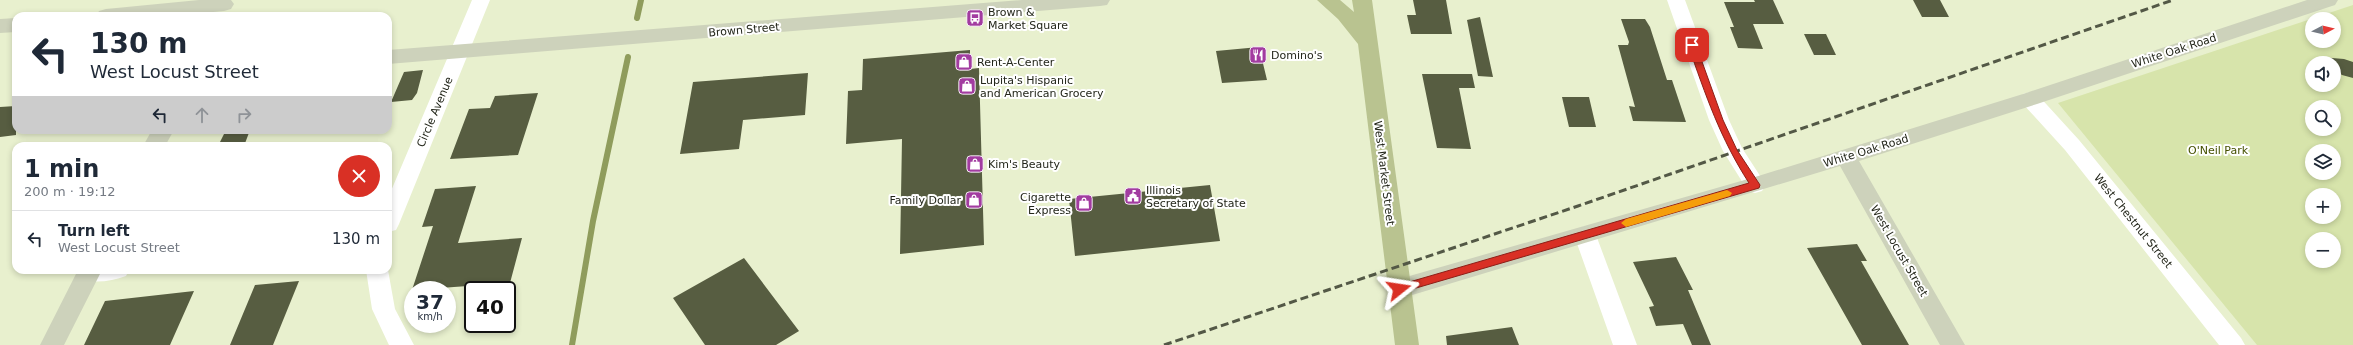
<!DOCTYPE html>
<meta charset="utf-8">
<style>
:root{--surface:#fff;--page:#f6f6f7;--text:#1f2937;--muted:#747a83;--line:#e0e1e3}
body{margin:0;font-family:"DejaVu Sans",sans-serif;background:var(--page);color:var(--text);height:100vh;display:flex;flex-direction:column;font-size:15px;white-space:nowrap}
*{box-sizing:border-box;margin:0}
p{font-size:13px;color:var(--muted)}
.icon{flex:none;width:22px;height:22px;fill:none;stroke:currentColor;stroke-width:2;stroke-linecap:round;stroke-linejoin:round}
.map{position:relative;flex:1;overflow:hidden}
.panel{position:absolute;left:12px;top:142px;width:380px;height:132px;display:flex;flex-direction:column;background:var(--surface);border-radius:12px;box-shadow:0 2px 6px #0003}
.panel>*{flex:none}
.top-card{position:absolute;left:12px;top:12px;width:380px;height:122px;border-radius:12px;box-shadow:0 2px 6px #0003;background:#fff;color:var(--text);overflow:hidden}
.needle{width:26px;rotate:83deg}
.fabs{position:absolute;left:2305px;top:12px;display:grid;gap:8px}
.fabs a{display:grid;place-items:center;width:36px;height:36px;border-radius:50%;background:var(--surface);box-shadow:0 2px 6px #0003;font-size:20px}
.speed{position:absolute;left:404px;top:281px;display:flex;gap:8px;font-size:20px;font-weight:700;text-align:center}
.speed>*{display:grid;place-content:center;width:52px;height:52px;border-radius:50%;background:var(--surface);box-shadow:0 2px 6px #0003;line-height:1}
.speed small{font-size:10px;font-weight:400}
.speed .limit{border:2px solid #111;border-radius:6px;background:#fff;color:#111}
.pin{position:absolute;display:grid;place-items:center;width:34px;height:34px;color:#fff;margin:-17px;border-radius:8px;box-shadow:0 2px 6px #0006}
.me{position:absolute;width:44px;margin:-22px;rotate:75deg;stroke-linejoin:round;filter:drop-shadow(0 0 3px #0008)}
.turn{display:flex;align-items:center;gap:14px;height:84px;padding:0 12px;font-size:18px}
.turn .icon{width:52px;height:52px;stroke-width:2.5}
.turn b{display:block;font-size:28px;line-height:34px}
.lanes{display:flex;align-items:center;height:38px;padding:0 12px;background:#0003;justify-content:center;gap:20px;direction:ltr}
.lanes .off{opacity:.35}
.round{display:grid;place-items:center;flex:none;width:42px;height:42px;border-radius:21px;background:var(--page)}
.headline{display:flex;align-items:center;justify-content:space-between;height:68px;padding:0 12px}
h1{font-size:24px;font-weight:800;line-height:30px}
ul{padding:0;list-style:none}
li{display:flex;align-items:center;gap:12px;height:56px;padding:0 12px;border-top:1px solid var(--line)}
li div{flex:1}
li b{display:block;font-size:15px}
li em{font-style:normal}
.map>svg:first-child{display:block}
</style>
<div class="map">
<svg width="2353" height="345" viewBox="0 0 2353 345">
<rect width="100%" height="100%" fill="#e8f0ce"/>
<path fill="#d7e4ab" fill-rule="evenodd" d="M2353,5v340h-96l-199,-242zM2312,19h22v22h-22zM2312,63h22v22h-22zM2312,107h22v22h-22zM2312,151h22v22h-22zM2312,195h22v22h-22zM2312,239h22v22h-22z"/>
<g fill="none" stroke-linecap="round" stroke-linejoin="round">
<path stroke="#8f9c5c" stroke-width="6" d="M637,18l4,-18
M572,345l21,-124 35,-164"/>
</g>
<path fill="#575d41" d="M1413,0h33l6,34h-41l-4,-19h9z
M1754,0h19l11,24h-31l10,25 -25,-1 -8,-21h4l-10,-25h31z
M1913,0h27l9,17h-27z
M1480,17l13,60 -15,-1 -11,-56z
M1621,19h24l5,8 17,53h5l14,42 -53,-1 -4,-15 6,1 -17,-62h10l1,-3z
M1804,34h22l10,21h-22z
M1259,47l8,33 -45,3 -6,-32z
M970,50v19l9,-1 5,177 -84,9 2,-115 -56,5 2,-53 14,-1 1,-31z
M2320,57l24,2 9,3v16l-11,-3 -8,-6v-6h-7z
M423,70l-6,23 -5,7 -21,2 13,-30z
M808,73l-3,42 -62,5 -4,29 -59,5 13,-72z
M1422,74h50l3,14h-16l12,61 -34,-1z
M538,93l-20,62 -68,4 19,-50 21,-1 5,-12z
M1562,97h27l7,30h-27z
M16,106v29l-16,2v-30z
M226,130h24l-6,16h-26z
M1210,185l10,56 -145,15 -6,-57z
M476,186l-18,57 64,-5 -12,45 -98,7 21,-64 -11,1 13,-38z
M1857,244l10,17h-6l48,84h-47l-55,-97z
M1676,257l17,33h-5l23,55h-19l-9,-21 -27,2 -7,-19 5,-1 -21,-44z
M744,258l55,73 -23,14h-71l-32,-47z
M299,281l-26,64h-43l25,-60z
M194,291l-24,54h-86l21,-44z
M1512,327l7,18h-72l-1,-9z"/>
<g fill="none" stroke-linecap="round" stroke-linejoin="round">
<path fill="#fff" fill-rule="evenodd" d="M472,0h18l-91,224 -3,6 -8,2v-34z
M1667,0h18l44,120 13,28 24,37 -4,6 -7,2 -7,-2 -25,-40 -14,-31z
M2030,92l7,2 42,46 162,198 4,7h-26l-154,-195 -42,-46 -3,-5 3,-5z
M1585,226l8,3 3,6 41,110h-24l-39,-110 3,-6z
M79,270h50l-3,6c-14,5 -31,8 -45,3l-3,-6z
M366,270h22l7,39 19,36h-25l-1,-2 -16,-34z"/>
<path fill="#cdd2bb" fill-rule="evenodd" d="M199,0h32l3,4 -3,5 -7,2 -53,5h-75l3,-5 7,-2z
M1022,0h88l-3,5 -7,1 -712,58v-14z
M2307,0h31l-3,5 -298,99 -178,57 106,184h-25l-100,-179 -441,133 -8,-3 -4,-7 4,-7 8,-3 356,-102 268,-83z
M16,18v14l-16,1v-14z
M152,130h22l-9,16h-22z
M78,270h24l-38,75h-24z"/>
<path fill="#b9c390" fill-rule="evenodd" d="M1317,0h23l14,12 -2,-12h20l47,345h-24l-37,-301 -20,-25z"/>
<path stroke="#535846" stroke-width="3" stroke-dasharray="8 4" stroke-linecap="butt" d="M1164,345l414,-139 595,-206"/>
</g>
<path fill="#d93025" stroke="#8d1f18" d="M1692,42l4,3 27,75 14,30 23,35 -1,3 -360,105 -4,-1v-6l4,-1 350,-102c-29,-45 -43,-87 -61,-138z"/>
<path fill="#f59e0b" d="M1727,190l5,3 -2,3 -104,31 -5,-4 5,-4z"/>
<defs>
<symbol id="bus-square" viewBox="-11 -11 22 22"><rect x="-9" y="-9" width="18" height="18" rx="4" fill="#a23ca0" stroke="#fff"/><path d="M-5-6H5V4H4V6H2V4H-2V6H-4V4H-5ZM-3.5-4V0h7V-4ZM-3.5 1.2v1.5H-2V1.2ZM2 1.2v1.5H3.5V1.2Z" fill="#fff"/></symbol>
<symbol id="restaurant-square" viewBox="-11 -11 22 22"><rect x="-9" y="-9" width="18" height="18" rx="4" fill="#a23ca0" stroke="#fff"/><path d="M-5-6h1v4h1v-4h1v4h1v-4h1v5L-1.5 .5V6h-2V.5L-5-1ZM5-6V6H3V1.5H1.5Q1.5-4 5-6Z" fill="#fff"/></symbol>
<symbol id="shop-square" viewBox="-11 -11 22 22"><rect x="-9" y="-9" width="18" height="18" rx="4" fill="#a23ca0" stroke="#fff"/><path d="M-5-2.5h2.3a2.7 3.5 0 0 1 5.4 0H5L5.5 6h-11ZM-1.5-2.5h3a1.5 2.3 0 0 0-3 0Z" fill="#fff"/></symbol>
<symbol id="civic-square" viewBox="-11 -11 22 22"><rect x="-9" y="-9" width="18" height="18" rx="4" fill="#a23ca0" stroke="#fff"/><path d="M-.6-6.5H3V-4.5H.6V-3L4-1V1h2V6H-6V1h2V-1L-.6-3ZM-1.2 2.5V6h2.4V2.5Z" fill="#fff"/></symbol>
</defs>
<g fill-rule="evenodd">
<use href="#bus-square" x="965" y="8" width="20" height="20"/>
<use href="#restaurant-square" x="1248" y="45" width="20" height="20"/>
<use href="#shop-square" x="954" y="52" width="20" height="20"/>
<use href="#shop-square" x="957" y="76" width="20" height="20"/>
<use href="#shop-square" x="965" y="154" width="20" height="20"/>
<use href="#civic-square" x="1123" y="186" width="20" height="20"/>
<use href="#shop-square" x="964" y="190" width="20" height="20"/>
<use href="#shop-square" x="1074" y="193" width="20" height="20"/>
</g>
<g text-anchor="middle" dominant-baseline="central" stroke-width="4" stroke-linejoin="round" paint-order="stroke">
<g font-size="11" fill="#23261a" stroke="#fff" text-anchor="start">
<text x="988" y="12">Brown &amp;<tspan x="988" dy="13">Market Square</tspan></text>
<text x="1271" y="55">Domino's</text>
<text x="977" y="62">Rent-A-Center</text>
<text x="980" y="80">Lupita's Hispanic<tspan x="980" dy="13">and American Grocery</tspan></text>
<text x="988" y="164">Kim's Beauty</text>
<text x="1146" y="190">Illinois<tspan x="1146" dy="13">Secretary of State</tspan></text>
<text x="1071" y="197" text-anchor="end">Cigarette<tspan x="1071" dy="13">Express</tspan></text>
<text x="961" y="200" text-anchor="end">Family Dollar</text>
</g>
<g font-size="11" fill="#23261a" stroke="#fff">
<text transform="translate(744 30) rotate(-5)">Brown Street</text>
<text transform="translate(2174 51) rotate(-18)">White Oak Road</text>
<text transform="translate(435 112) rotate(-67)">Circle Avenue</text>
<text transform="translate(1866 151) rotate(-17)">White Oak Road</text>
<text transform="translate(1384 173) rotate(83)">West Market Street</text>
<text transform="translate(2133 221) rotate(51)">West Chestnut Street</text>
<text transform="translate(1899 251) rotate(60)">West Locust Street</text>
</g>
<g font-size="11" fill="#455000" stroke="#fff">
<text x="2218" y="150">O'Neil Park</text>
</g>
</g>
</svg>
<div class="fabs">
<a><svg class="needle" viewBox="-14 -14 28 28"><path d="M0-13l5 13h-10z" fill="#e53935"/><path d="M0 13l5-13h-10z" fill="#747a83"/></svg></a>
<a><svg class="icon" aria-label="sound" viewBox="0 0 24 24"><path d="M4 9h4l5-4v14l-5-4H4zM17 9q2 3 0 6"/></svg></a>
<a><svg class="icon" aria-label="search" viewBox="0 0 24 24"><circle cx="10" cy="10" r="6"/><path d="M15 15l6 6"/></svg></a>
<a><svg class="icon" aria-label="layers" viewBox="0 0 24 24"><path d="M12 4l9 5-9 5-9-5zM3 14l9 5 9-5"/></svg></a>
<a>+</a>
<a>−</a>
</div>
<div class="speed"><div>37<small>km/h</small></div><div class="limit">40</div></div>
<div class="pin" style="left:1692px;top:45px;background:#d93025"><svg class="icon" aria-label="arrive" viewBox="0 0 24 24"><path d="M6 21V4h12l-3 4 3 4H6"/></svg></div>
<svg class="me" style="left:1399px;top:289px" viewBox="-20 -20 40 40"><path d="M0-17L14 15 0 8-14 15z" fill="#d93025" stroke="#fff" stroke-width="4"/></svg>
<div class="top-card">
<div class="turn"><svg class="icon" aria-label="left" viewBox="0 0 24 24"><path d="M17 20v-9H6M10 6l-5 5 5 5"/></svg><div><b>130 m</b>West Locust Street</div></div>
<div class="lanes"><svg class="icon" aria-label="left" viewBox="0 0 24 24"><path d="M17 20v-9H6M10 6l-5 5 5 5"/></svg><svg class="icon off" aria-label="ahead" viewBox="0 0 24 24"><path d="M12 20V5M6 11l6-6 6 6"/></svg><svg class="icon off" aria-label="right" viewBox="0 0 24 24"><path d="M7 20v-9h11M14 6l5 5-5 5"/></svg></div>
</div>
<section class="panel">
<div class="headline"><div><h1>1 min</h1><p>200 m · 19:12</p></div><a class="round" style="background:#d93025;color:#fff"><svg class="icon" aria-label="close" viewBox="0 0 24 24"><path d="M6 6l12 12M18 6L6 18"/></svg></a></div>
<ul>
<li><svg class="icon" aria-label="left" viewBox="0 0 24 24"><path d="M17 20v-9H6M10 6l-5 5 5 5"/></svg><div><b>Turn left</b><p>West Locust Street</p></div><em>130 m</em></li>
</ul>
</section>
</div>
